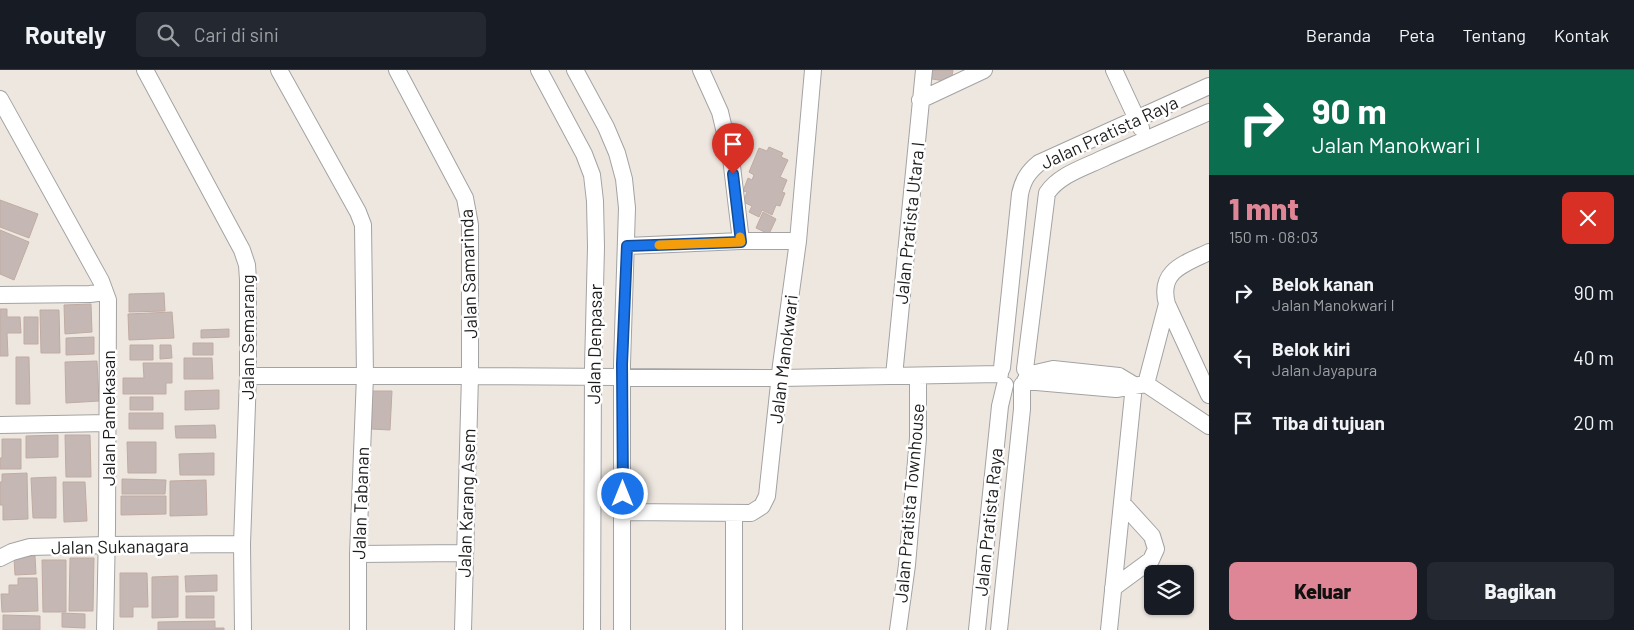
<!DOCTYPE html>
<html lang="id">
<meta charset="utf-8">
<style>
:root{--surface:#171b24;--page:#242831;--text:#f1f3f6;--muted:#9ea1a6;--line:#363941;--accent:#de8695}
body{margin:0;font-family:Barlow,sans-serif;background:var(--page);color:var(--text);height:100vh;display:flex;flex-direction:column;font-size:19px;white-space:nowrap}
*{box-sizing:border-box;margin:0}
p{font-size:16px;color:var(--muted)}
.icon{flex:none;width:28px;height:28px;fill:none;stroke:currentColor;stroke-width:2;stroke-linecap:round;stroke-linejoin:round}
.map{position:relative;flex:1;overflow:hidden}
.details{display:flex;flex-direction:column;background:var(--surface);width:425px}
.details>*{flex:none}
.guide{background:#0b6e4f;color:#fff;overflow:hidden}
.fabs{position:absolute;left:1144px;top:495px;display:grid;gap:10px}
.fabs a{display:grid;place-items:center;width:50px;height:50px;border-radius:8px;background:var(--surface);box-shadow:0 1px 4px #0004;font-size:25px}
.pin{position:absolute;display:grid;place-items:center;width:42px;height:42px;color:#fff;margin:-51px -21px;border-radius:50% 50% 50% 0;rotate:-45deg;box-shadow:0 0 5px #0007}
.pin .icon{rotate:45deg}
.me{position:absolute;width:55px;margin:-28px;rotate:0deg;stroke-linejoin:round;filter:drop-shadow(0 0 4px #0008)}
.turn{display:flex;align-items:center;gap:18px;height:105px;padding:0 20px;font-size:22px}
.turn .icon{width:65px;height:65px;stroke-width:2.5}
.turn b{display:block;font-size:35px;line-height:42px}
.round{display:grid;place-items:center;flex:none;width:52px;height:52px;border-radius:8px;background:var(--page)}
.headline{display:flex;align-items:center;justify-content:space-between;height:85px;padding:0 20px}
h1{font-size:30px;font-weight:800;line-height:38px;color:var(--accent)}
.primary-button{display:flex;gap:10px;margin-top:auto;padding:10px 20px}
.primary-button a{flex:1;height:58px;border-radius:8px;background:var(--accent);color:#111;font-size:20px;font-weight:800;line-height:58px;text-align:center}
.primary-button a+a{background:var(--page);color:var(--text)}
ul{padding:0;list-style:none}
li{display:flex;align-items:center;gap:15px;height:65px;padding:0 20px}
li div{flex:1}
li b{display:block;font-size:19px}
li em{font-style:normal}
header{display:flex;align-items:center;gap:30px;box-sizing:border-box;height:70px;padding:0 25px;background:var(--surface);border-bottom:1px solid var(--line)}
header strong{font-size:24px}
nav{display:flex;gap:28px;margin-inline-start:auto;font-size:18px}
.search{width:350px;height:45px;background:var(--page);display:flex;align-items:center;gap:12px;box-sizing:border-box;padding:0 18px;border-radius:8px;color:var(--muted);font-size:19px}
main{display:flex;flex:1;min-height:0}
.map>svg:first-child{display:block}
</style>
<header>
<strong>Routely</strong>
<div class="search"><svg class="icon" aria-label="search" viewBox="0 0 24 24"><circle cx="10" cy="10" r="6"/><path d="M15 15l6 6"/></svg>Cari di sini</div>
<nav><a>Beranda</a><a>Peta</a><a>Tentang</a><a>Kontak</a></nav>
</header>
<main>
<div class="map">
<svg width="1209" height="560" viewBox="0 0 1209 560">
<rect width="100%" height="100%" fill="#eee7e0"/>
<path fill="#c5b8b4" stroke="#c0aba2" d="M927,0h26l-2,12 -25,-4z
M769,77l14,6 -2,4 7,3 -8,17 7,3 -5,12 3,1 -5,13 -4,-1 -4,10 -10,-5 -3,7 -10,-5 3,-6 -9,-4 4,-10 -4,-1 5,-13 4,2 2,-5 -5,-3 10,-24 8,3z
M0,130l38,14 -9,24 -29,-11z
M763,142l13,7 -7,15 -13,-6z
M0,160l29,12 -15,38 -14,-6z
M164,223l1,18 -36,1v-18z
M91,234l1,28 -27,2 -1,-29z
M0,239h7v8h13l1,16h-14l1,23h-8z
M40,240h19l1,43h-19z
M172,242l2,26 -45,2 -1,-26z
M24,247h14v27h-14z
M229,259v8l-28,1v-8z
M94,267v17l-28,1v-17z
M193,273h20v12h-20z
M130,275h23v15h-23z
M160,275h11l1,13 -12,1z
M16,287h13l1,47h-14z
M184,288h28l1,21h-29z
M97,291l2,40 -33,2 -1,-41z
M143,293h29v20h-6v11h-43v-16h21z
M219,320v19l-34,1v-19z
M372,321h20l-2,39 -19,-1z
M130,327h23v13h-23z
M129,343h34v16h-34z
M215,355l1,13h-40l-1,-12z
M58,365v22l-32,1v-22z
M65,365h25l1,42h-25z
M2,369h19v30h-21v-11h2z
M127,372h29v31h-28z
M214,383v22h-34l-1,-21z
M27,403l1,46 -25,1v-15h-3v-23h2v-8z
M56,407v41h-23l-2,-40z
M122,409l44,1 -1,14h-43z
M206,410l1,35 -37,1v-35z
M63,412h22l2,39 -23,1z
M121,426h45v18l-45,1z
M35,486l1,18 -21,1 -1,-17z
M70,488h24l-1,53h-24z
M42,490h24v52h-23z
M120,503h27l1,34h-15v10h-13z
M217,505v16l-31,1 -1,-16z
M178,506v41l-26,1v-41z
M18,508h19l1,33 -36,1 -1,-18h8v-9h9z
M186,526h28v22h-28z
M62,543l23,1v14l-23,-1z
M3,545l37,1v14h-37z
M215,551v7h9v2h-66v-8z"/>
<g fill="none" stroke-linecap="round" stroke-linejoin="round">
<defs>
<path id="minor" d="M145,0l97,180 5,15 1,15v96l-6,168 1,86
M279,0l79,142 5,13 2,151 -7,178v76
M397,0l68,128 5,27v151l-7,254
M539,0l45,84 8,21 3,26 1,46 -3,121 -1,262
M575,0l31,57 11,26 7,26 3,29 -5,156v266
M701,0l19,42 11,46 10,83
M1114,0l27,58
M0,29l101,182 7,19 -1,229 -2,101
M920,30l64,-30
M627,176l114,-5h57
M1209,182c-25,12 -51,19 -42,52l42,91
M0,225l90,-1 15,-2
M1002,298l18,-174c3,-14 8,-22 19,-31l170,-77
M1025,299l22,-176c13,-19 39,-26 59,-36 34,-15 68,-30 103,-45
M1027,305l26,-6 66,7 15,9
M248,306h222l310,2 220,-4
M894,306l30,-306
M1025,311l91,8 30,-5 63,42
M1146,314l21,-80
M0,355l108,-2
M623,442l128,1 11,-7 5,-10 14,-131 17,-124 15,-171
M734,443v117
M358,484l107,-1
M0,488l12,-6 18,-5 77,-2 135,-1
M1113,518l38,-28 5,-11 -4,-13 -30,-33
M898,560l9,-65 11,-127v-62
M977,560l23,-224 5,-21
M999,560l23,-221v-24
M1109,560l25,-245"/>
</defs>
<use href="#minor" stroke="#a3a3a3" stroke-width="18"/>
<use href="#minor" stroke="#fff" stroke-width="16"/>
</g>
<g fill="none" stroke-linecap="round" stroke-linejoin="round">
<defs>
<path id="route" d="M623,424l-1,-130 5,-118 114,-4 -8,-68"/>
</defs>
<use href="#route" stroke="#114b97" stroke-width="12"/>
<use href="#route" stroke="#1a73e8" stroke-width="9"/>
<path stroke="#f59e0b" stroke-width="9" d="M659,175l82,-3 -1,-5"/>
</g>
<g text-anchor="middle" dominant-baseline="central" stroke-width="5" stroke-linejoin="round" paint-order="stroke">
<g font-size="18" fill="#1c1c1c" stroke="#fff">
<text transform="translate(1109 62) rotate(-25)">Jalan Pratista Raya</text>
<text transform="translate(909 153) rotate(-84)">Jalan Pratista Utara I</text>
<text transform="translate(468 204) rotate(-92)">Jalan Samarinda</text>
<text transform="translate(247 267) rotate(-90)">Jalan Semarang</text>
<text transform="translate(594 274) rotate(-89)">Jalan Denpasar</text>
<text transform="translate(783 289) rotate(-83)">Jalan Manokwari</text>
<text transform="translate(108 348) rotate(-90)">Jalan Pamekasan</text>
<text transform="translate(360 433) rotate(-88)">Jalan Tabanan</text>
<text transform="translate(466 433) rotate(-88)">Jalan Karang Asem</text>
<text transform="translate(909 433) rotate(-85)">Jalan Pratista Townhouse</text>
<text transform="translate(988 452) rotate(-84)">Jalan Pratista Raya</text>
<text transform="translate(120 476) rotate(-1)">Jalan Sukanagara</text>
</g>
</g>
</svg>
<div class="fabs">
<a><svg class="icon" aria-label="layers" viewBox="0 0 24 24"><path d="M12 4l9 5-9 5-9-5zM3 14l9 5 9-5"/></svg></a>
</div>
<div class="pin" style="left:733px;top:104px;background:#d93025"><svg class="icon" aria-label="arrive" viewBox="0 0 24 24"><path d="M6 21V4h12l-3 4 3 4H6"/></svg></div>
<svg class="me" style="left:623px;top:424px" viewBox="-20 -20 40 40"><circle r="17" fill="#1a73e8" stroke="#fff" stroke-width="3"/><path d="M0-11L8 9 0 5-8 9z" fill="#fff"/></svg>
</div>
<section class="details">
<div class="guide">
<div class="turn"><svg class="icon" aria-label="right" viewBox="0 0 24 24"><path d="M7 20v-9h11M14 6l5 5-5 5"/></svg><div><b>90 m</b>Jalan Manokwari I</div></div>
</div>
<div class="headline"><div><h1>1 mnt</h1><p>150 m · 08:03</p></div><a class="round" style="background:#d93025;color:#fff"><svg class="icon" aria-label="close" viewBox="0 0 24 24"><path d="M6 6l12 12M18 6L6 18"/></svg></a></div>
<ul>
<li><svg class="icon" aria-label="right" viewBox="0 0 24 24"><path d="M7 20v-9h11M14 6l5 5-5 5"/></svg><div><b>Belok kanan</b><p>Jalan Manokwari I</p></div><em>90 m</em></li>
<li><svg class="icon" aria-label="left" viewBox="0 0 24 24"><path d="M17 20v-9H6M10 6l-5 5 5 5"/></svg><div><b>Belok kiri</b><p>Jalan Jayapura</p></div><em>40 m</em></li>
<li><svg class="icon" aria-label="arrive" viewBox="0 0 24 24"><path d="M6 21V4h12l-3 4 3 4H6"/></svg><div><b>Tiba di tujuan</b></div><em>20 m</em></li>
</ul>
<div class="primary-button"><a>Keluar</a><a>Bagikan</a></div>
</section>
</main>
